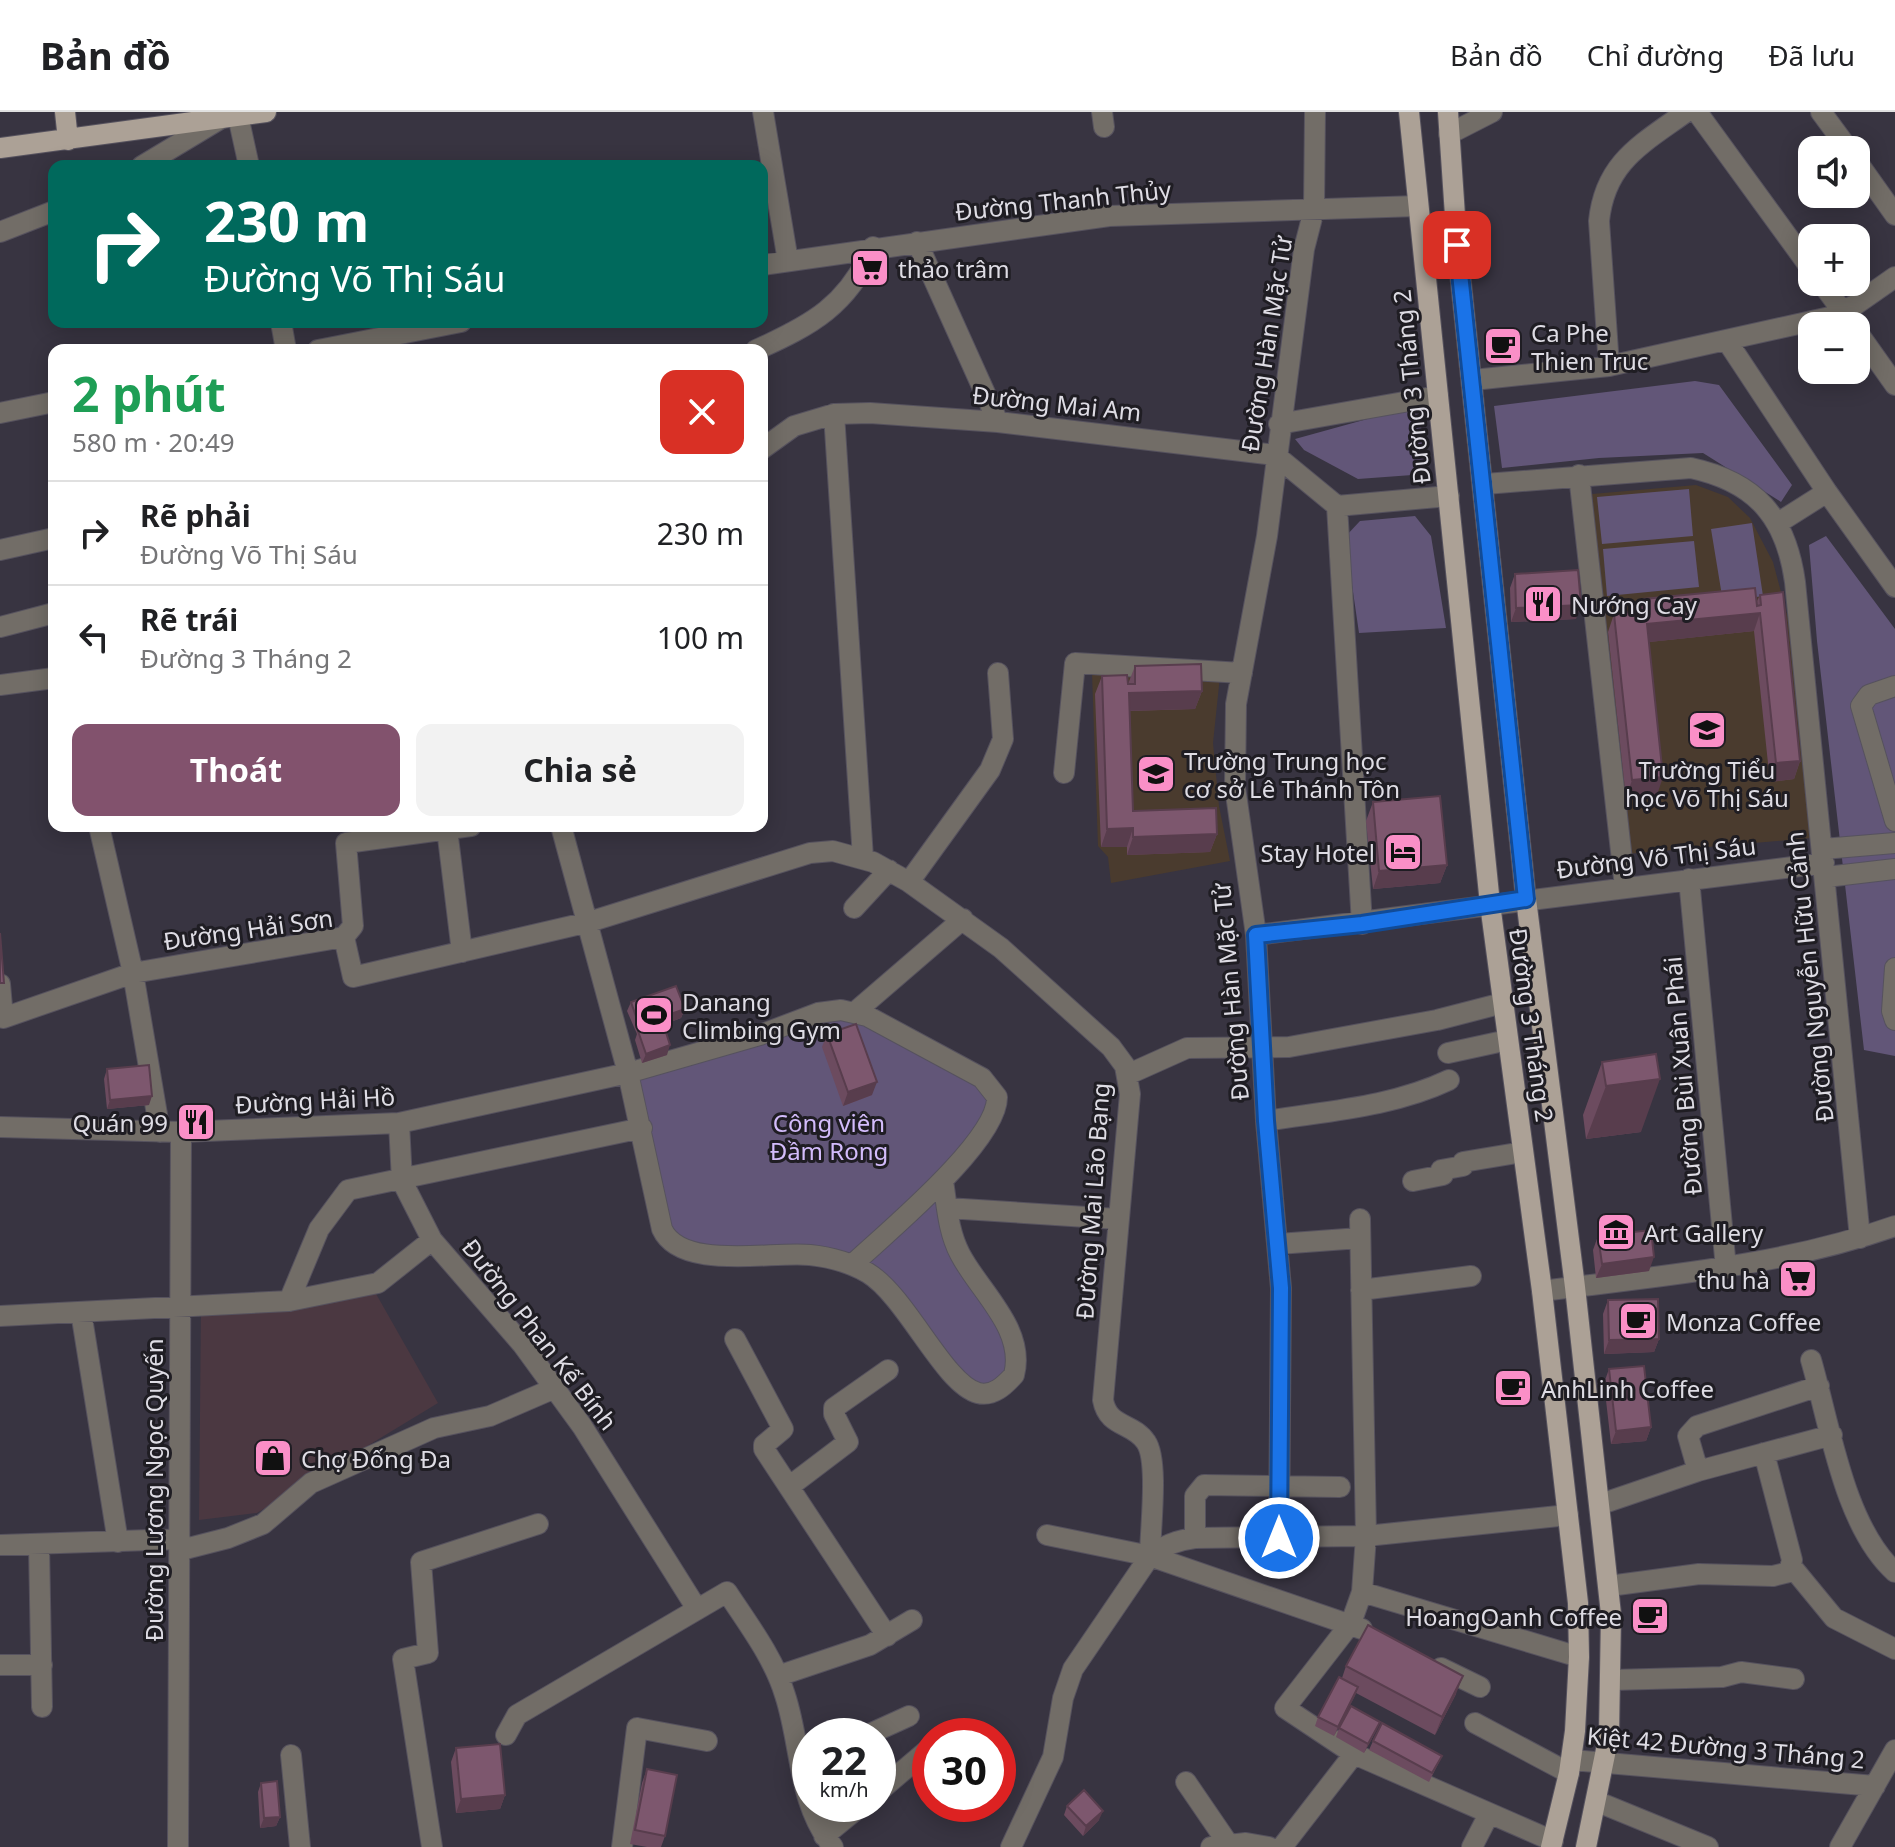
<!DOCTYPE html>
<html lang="vi">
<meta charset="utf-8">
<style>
:root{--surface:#fff;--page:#f2f2f2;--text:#202124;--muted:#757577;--line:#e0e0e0;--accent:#82526d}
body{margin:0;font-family:"Noto Sans",sans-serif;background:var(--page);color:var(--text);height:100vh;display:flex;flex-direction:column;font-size:30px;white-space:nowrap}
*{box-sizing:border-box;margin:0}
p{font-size:26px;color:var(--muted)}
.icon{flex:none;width:44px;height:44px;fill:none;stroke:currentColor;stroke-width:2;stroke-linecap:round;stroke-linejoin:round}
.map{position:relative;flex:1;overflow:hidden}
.details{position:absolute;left:48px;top:232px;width:720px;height:488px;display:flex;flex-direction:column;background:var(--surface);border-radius:16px;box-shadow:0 4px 20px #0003}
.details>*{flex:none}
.hud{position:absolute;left:48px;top:48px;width:720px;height:168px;border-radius:16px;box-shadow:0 4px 20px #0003;background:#00695c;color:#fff;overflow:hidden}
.buttons{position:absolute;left:1798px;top:24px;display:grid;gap:16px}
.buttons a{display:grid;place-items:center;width:72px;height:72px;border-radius:16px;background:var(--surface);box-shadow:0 4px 20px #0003;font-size:40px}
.speed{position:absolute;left:792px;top:1606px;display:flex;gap:16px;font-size:40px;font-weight:700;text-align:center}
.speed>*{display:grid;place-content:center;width:104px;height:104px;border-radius:50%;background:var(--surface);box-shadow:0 4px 20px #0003;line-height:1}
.speed small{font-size:20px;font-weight:400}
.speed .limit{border:12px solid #d22;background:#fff;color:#111}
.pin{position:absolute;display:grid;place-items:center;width:68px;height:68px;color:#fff;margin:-34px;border-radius:16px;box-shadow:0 4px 12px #0006}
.me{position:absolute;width:88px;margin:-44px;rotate:0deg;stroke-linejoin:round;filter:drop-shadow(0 0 6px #0008)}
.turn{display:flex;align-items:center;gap:28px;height:168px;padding:0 24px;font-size:36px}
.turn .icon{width:104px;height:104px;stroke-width:2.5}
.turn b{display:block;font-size:56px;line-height:68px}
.round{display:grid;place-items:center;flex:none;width:84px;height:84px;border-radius:16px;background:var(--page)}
.summary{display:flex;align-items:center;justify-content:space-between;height:136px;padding:0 24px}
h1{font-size:48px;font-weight:700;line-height:60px;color:#1e9e55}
.primary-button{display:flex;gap:16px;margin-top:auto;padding:16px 24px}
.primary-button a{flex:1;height:92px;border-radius:16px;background:var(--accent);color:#fff;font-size:32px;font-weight:700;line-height:92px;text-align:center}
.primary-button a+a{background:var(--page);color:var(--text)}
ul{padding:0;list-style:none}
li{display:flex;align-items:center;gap:24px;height:104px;padding:0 24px;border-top:2px solid var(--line)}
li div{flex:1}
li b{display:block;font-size:30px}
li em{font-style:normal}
header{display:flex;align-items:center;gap:48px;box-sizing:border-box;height:112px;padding:0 40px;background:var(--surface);border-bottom:2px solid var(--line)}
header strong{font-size:38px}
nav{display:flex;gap:44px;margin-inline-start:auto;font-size:28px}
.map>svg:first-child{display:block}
</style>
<header>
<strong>Bản đồ</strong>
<nav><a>Bản đồ</a><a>Chỉ đường</a><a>Đã lưu</a></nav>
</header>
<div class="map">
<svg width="1895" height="1735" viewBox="0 0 1895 1735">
<rect width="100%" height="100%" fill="#383441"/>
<path fill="#4b3841" d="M375,1180l63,111 -181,110 -58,7 2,-210z"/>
<path fill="#4a3b2e" d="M1696,373l32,12 22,21 23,44 16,60 23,216 -185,16 -35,-360z
M1092,561l128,3 -7,67 6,63 11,55 -119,22 -3,-26 -10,-11z"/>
<path fill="#625678" d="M1695,269l24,4 73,100 -11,17 -78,-49 -104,5 -97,10 -8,-62z
M1407,296l13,8 6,58 -68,5 -54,-29 -9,-11z
M1689,377l4,47 -91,8 -5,-47z
M1415,404l16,20 15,92 -87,5 -14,-96 15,-16z
M1752,411l11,73 -40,6 -12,-73z
M1826,424l69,93v427l-31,-6 -47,-409 -8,-96z
M1694,429l5,46 -92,9 -4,-47z
M855,900l139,77 3,17 -54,75 4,27 62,124 5,43 -36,18 -126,-128 -151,-11 -39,-25 -34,-156z"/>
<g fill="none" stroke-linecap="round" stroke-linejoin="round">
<defs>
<path id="minor" d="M763,0l25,149
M1102,0l2,15
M1697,0l115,158
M1821,0l28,38
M238,4l11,50
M1449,22l43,-22
M1856,48l39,55
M142,54l78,-47
M0,120l54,-21
M917,130l81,180
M762,153l347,-49 309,-10
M1821,170l30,41
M281,210l5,28
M1856,218l39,55
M1727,229l100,151 68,95
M318,238l143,-28
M756,238c56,-25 92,-45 117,-103
M1609,254l-10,-145c6,-59 43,-77 87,-109
M1473,268l136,-14 221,-49 25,-12 40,-28
M0,301l54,-11
M834,302l29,444
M1279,312l159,-28
M762,337l32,-23 40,-12 36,-1 128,9 277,33 62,51
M1579,363l46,412
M1485,372l206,-16c65,14 95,49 104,114l65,656
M1337,394l25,418
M1337,394l112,-10
M1778,411l49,-31
M0,438l54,-12
M0,515l54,-14
M0,573l54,-7
M1895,574l-26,9 -8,11 34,115
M1064,661l11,-110 167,10
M99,714l34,147 27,159
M561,714l67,247 34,156c19,42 109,22 148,26 19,2 41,8 58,18 39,24 76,111 110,120 15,4 27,-8 36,-18 12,-46 -35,-84 -54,-121 -12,-23 -13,-48 -17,-73
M447,717l15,123
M1823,737l72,-6
M1826,765l69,-8
M1689,767l37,389
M909,770l81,-112 13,-31 -5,-66
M854,796l35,-38
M1256,823l568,-72
M344,825l9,-11 -7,-83 125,-17
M1895,856l-3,43 3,9
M0,872l3,34 130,-45 211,-36 9,40 236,-55 221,-69 23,-2 40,11 36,20 92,66 110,99 14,19 5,28 -27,306c5,28 30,22 43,42 13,19 4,89 4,114
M855,900l108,-93
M1448,941l60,-13
M1129,962l58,-26 102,-1 148,-27 66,-17
M1266,1009c61,-10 126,-14 183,-41
M399,1011l3,58 30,59 91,105 59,81 115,183
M0,1015l181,5 218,-9 229,-50 132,-38 58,-22 23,-3 26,6 115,62 15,19c1,44 -112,137 -145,168
M1413,1069l30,-6 -2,-5 22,-4v-4l60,-10
M947,1096l171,11
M1360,1107l6,317 -4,56 -11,31 -66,85 69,46 199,87
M1278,1132l82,-6
M1361,1178l110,-14
M1542,1179c118,-15 240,-25 353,-65
M289,1189l30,-72 29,-39 294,-62
M81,1200l37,230
M0,1204l289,-15 89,-18 54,-43
M735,1227l48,90 -19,16v4l123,187
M1811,1248c19,65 33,166 84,212
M1698,1359l-10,-35 9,-10 122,-40
M790,1374l58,-44 -14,-28v-6l54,-38
M1601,1392l97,-33 134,-36
M1047,1423l103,21 212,73
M1195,1426v-42l9,-11 136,2
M1279,1426l2,-250 -15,-167 -10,-186 -21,-148 1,-83 31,-168 37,-287 10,-39 1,-98
M0,1433l180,-6
M39,1433l3,162
M181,1438l47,-12 35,-14 48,-41 123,-55 56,-12 65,-28
M1792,1455l42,51 61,31
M1609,1474l90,-12 74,2 16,-4 3,-12 -28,-107
M1362,1480l217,65
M0,1553h42
M1441,1556l39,19
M778,1564l92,-31 42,-25
M1612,1568l110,-3 19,-5 53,7
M1475,1611l94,50
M506,1623l11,-20 210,-123c21,32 47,66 58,103 17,52 12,107 48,152
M865,1624l44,-20
M291,1643l9,92
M1572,1648l303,26
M1186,1670l43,63
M878,1680l52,-44
M1598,1690l110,45
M824,1724l39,-32
M178,1735l3,-715
M432,1735l-29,-188 25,-6 -7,-91 117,-38
M622,1735l15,-119 70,13
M1011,1735l42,-90 10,-59 10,-29 77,-113c14,-11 27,-16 45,-18l171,-2 202,-21
M1211,1735l35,-4 23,4
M1282,1735l72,-93
M1472,1735l17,-33
M1840,1735l55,-97"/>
<path id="major" d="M65,0l3,28
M1409,0l81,792 52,387 36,312 1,54 -4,74 -6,42 -18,74
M1448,0l9,133 69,654 49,388 36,327 -2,121 -23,112
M0,36l266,-36"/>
</defs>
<use href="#minor" stroke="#56525e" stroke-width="22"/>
<use href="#major" stroke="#56525e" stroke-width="22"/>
<use href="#minor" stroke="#726d67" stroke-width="20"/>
<use href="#major" stroke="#aca196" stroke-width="20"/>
</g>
<path fill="#6c4b5f" d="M1515,462l61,45 -65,3 -1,-34z
M1760,483l40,166 -6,18 -24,3 -16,-151 -105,11 8,153 -31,3 -18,-166 6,-18 25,-3 5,-12 112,4z
M1135,554l67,25 -7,18 -65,2 3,100 84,23 -7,18 -83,3v-8h-26l-6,-153 7,-18 26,8z
M1373,690l74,63 -7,18 -67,6 -7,-68z
M631,890l54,7 -4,9 -18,7 4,30 -25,8 -7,-23 2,-6 -10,-23z
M827,922l45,61 -29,11 -21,-59z
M1602,950l39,70 -55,7 -3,-24z
M107,957l42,36 -42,4 -3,-30z
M1598,1124l51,35 -53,7 -3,-28z
M1608,1188l51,39 -5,13 -50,2 -1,-40z
M1609,1257l42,58 -5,14 -35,3 -7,-61z
M1346,1554l110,28 -21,41 -79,-42 -22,43 -19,-10 3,-9 24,-39z
M1380,1610l-4,9 -12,22 -28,-16 3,-9z
M1373,1629l69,15 -13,26 -60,-32z
M456,1636l49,47 -5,14 -44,4 -5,-51z
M647,1657l18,67 -4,11h-14l-17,-3 12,-61z
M261,1671l19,34 -4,9 -16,2 -2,-36z
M1067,1694l32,14 -16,16 -19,-21z"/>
<path fill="#583d4d" d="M1581,493l-5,14 -65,3 5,-14z
M1760,501l-6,18 -114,12 7,-19z
M1202,579l-7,18 -72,2 6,-18z
M1800,649l-6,18 -24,3 6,-19z
M1663,665l-6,18 -31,3 6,-18z
M1133,716l-6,19h-26l6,-18z
M1217,722l-7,18 -83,3 6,-18z
M1447,753l-7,18 -67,6 6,-18z
M685,897l-4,9 -42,16 -1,-3 -2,4 3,-10z
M670,933l-3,10 -25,8 4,-9z
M1660,967l-19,53 -55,7 20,-53z
M877,970l-5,13 -29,11 5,-14z
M152,984l-3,9 -42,4 3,-9z
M1654,1145l-5,14 -53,7 6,-14z
M1659,1227l-5,13 -50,2 5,-14z
M1651,1315l-5,14 -35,3 5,-13z
M1463,1564l-7,18 -21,41 7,-18z
M1358,1575l-3,9 -21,40 4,-9z
M1380,1610l-4,9 -12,22 4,-9z
M505,1683l-5,14 -44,4 5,-14z
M1103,1699l-4,9 -16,16 3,-10z
M280,1705l-4,9 -16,2 4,-10z"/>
<path fill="#7d576e" stroke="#583d4d" stroke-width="2" d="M1578,458l3,35 -65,3 -1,-34z
M1755,476l2,18 4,-1 -1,-10 23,-3 17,169 -24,2 -16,-150 -113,11 16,153 -31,3 -18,-166 31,-4 -1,-11z
M1201,552l1,27 -73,2 4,118 83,-3 1,26 -84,3v-9l-26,1 -5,-153 25,-1 1,9h7v-18z
M1440,684l7,69 -68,6 -6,-69z
M0,821l4,50h-4z
M676,874l9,23 -46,16 -8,-23z
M663,911l7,22 -24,9 -8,-23z
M856,912l21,58 -29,10 -21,-58z
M1656,942l4,25 -54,7 -4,-24z
M149,953l3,31 -42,4 -3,-31z
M1651,1118l3,27 -52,7 -4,-28z
M1658,1187l1,40 -50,1 -1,-40z
M1644,1254l7,61 -35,4 -7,-62z
M1368,1513l95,51 -21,41 -96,-51z
M1339,1565l19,10 -20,40 -20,-10z
M1351,1594l29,16 -12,22 -29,-16z
M1382,1611l60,33 -10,17 -59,-32z
M500,1632l5,51 -44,4 -5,-51z
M647,1657l30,6 -12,61 -30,-6z
M277,1669l3,36 -16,1 -3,-35z
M1084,1678l19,21 -17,15 -19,-20z"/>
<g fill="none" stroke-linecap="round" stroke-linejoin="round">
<defs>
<path id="route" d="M1279,1426l2,-250 -15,-167 -10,-186 106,-11 164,-25 -69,-654"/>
</defs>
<use href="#route" stroke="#114b97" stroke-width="20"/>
<use href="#route" stroke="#1a73e8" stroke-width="14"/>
</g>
<defs>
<symbol id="supermarket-square" viewBox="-11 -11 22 22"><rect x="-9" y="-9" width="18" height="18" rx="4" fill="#fa8fc7" stroke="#1f1d23"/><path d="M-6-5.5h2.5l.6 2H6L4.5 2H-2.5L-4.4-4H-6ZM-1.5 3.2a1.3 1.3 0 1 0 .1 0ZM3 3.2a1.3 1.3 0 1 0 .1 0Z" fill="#111"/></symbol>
<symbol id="cafe-square" viewBox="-11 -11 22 22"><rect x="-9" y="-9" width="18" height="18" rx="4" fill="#fa8fc7" stroke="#1f1d23"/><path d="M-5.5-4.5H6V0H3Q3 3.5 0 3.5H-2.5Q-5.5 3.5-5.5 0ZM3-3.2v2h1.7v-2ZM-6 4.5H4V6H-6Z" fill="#111"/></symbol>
<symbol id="restaurant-square" viewBox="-11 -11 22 22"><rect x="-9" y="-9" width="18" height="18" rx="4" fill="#fa8fc7" stroke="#1f1d23"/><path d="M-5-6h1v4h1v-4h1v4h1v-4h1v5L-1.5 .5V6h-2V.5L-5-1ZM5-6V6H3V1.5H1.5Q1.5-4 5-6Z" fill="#111"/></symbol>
<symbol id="school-square" viewBox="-11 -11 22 22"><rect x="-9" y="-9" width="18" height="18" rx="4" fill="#fa8fc7" stroke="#1f1d23"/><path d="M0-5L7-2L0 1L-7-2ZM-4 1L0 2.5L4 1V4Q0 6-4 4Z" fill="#111"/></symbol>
<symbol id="hotel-square" viewBox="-11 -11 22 22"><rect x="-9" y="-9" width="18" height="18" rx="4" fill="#fa8fc7" stroke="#1f1d23"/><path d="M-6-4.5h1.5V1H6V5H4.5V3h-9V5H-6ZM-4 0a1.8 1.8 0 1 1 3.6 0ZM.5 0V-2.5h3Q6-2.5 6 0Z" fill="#111"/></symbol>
<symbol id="stadium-square" viewBox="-11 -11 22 22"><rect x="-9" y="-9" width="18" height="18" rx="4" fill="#fa8fc7" stroke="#1f1d23"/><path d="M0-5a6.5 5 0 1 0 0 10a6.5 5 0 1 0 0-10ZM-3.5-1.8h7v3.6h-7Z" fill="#111"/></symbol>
<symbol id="museum-square" viewBox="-11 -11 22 22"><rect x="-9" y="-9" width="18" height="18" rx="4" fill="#fa8fc7" stroke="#1f1d23"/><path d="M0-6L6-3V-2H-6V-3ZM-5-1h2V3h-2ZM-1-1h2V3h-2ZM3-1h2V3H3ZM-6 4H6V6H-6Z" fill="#111"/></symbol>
<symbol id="shop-square" viewBox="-11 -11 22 22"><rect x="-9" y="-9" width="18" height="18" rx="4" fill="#fa8fc7" stroke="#1f1d23"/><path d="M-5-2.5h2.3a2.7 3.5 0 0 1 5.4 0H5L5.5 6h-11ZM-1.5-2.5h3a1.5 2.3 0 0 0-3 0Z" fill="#111"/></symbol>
</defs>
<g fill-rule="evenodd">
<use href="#supermarket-square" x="848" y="134" width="44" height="44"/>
<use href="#cafe-square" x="1481" y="212" width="44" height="44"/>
<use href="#restaurant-square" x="1521" y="470" width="44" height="44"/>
<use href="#school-square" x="1685" y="596" width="44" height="44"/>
<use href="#school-square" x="1134" y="640" width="44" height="44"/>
<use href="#hotel-square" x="1381" y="718" width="44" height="44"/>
<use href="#stadium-square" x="632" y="881" width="44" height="44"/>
<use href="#restaurant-square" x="174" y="988" width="44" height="44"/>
<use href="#museum-square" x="1594" y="1098" width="44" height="44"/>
<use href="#supermarket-square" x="1776" y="1145" width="44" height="44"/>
<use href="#cafe-square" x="1616" y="1187" width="44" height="44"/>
<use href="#cafe-square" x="1491" y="1254" width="44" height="44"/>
<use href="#shop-square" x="251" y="1324" width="44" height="44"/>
<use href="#cafe-square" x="1628" y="1482" width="44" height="44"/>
</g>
<g text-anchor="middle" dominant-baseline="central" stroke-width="6" stroke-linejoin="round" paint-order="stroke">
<g font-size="24" fill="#dedce4" stroke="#1f1d23">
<text transform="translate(1063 88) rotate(-6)">Đường Thanh Thủy</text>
<text transform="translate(1266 232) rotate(-81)">Đường Hàn Mặc Tử</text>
<text transform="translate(1411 275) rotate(-96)">Đường 3 Tháng 2</text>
<text transform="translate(1057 291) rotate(6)">Đường Mai Am</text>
<text transform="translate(1656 745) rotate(-7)">Đường Võ Thị Sáu</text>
<text transform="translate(248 817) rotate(-8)">Đường Hải Sơn</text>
<text transform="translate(1809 865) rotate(-96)">Đường Nguyễn Hữu Cảnh</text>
<text transform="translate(1230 880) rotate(-95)">Đường Hàn Mặc Tử</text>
<text transform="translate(1532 913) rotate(82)">Đường 3 Tháng 2</text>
<text transform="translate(1682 964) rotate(-95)">Đường Bùi Xuân Phái</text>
<text transform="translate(315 988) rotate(-3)">Đường Hải Hồ</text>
<text transform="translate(1092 1089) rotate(-86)">Đường Mai Lão Bạng</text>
<text transform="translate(540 1222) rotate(52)">Đường Phan Kế Bính</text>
<text transform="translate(153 1378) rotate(-90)">Đường Lương Ngọc Quyến</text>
<text transform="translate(1726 1635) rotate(5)">Kiệt 42 Đường 3 Tháng 2</text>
</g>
<g font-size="24" fill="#dedce4" stroke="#1f1d23" text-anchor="start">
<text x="898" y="156">thảo trâm</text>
<text x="1531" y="220">Ca Phe<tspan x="1531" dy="28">Thien Truc</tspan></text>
<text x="1571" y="492">Nướng Cay</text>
<text x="1184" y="648">Trường Trung học<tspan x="1184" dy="28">cơ sở Lê Thánh Tôn</tspan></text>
<text x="1707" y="657" text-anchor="middle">Trường Tiểu<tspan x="1707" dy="28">học Võ Thị Sáu</tspan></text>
<text x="1375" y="740" text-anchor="end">Stay Hotel</text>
<text x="682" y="889">Danang<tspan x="682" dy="28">Climbing Gym</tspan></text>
<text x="168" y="1010" text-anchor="end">Quán 99</text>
<text x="1644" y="1120">Art Gallery</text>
<text x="1770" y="1167" text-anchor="end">thu hà</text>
<text x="1666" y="1209">Monza Coffee</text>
<text x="1541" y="1276">AnhLinh Coffee</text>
<text x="301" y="1346">Chợ Đống Đa</text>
<text x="1622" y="1504" text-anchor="end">HoangOanh Coffee</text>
</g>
<g font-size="24" fill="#d3bcfb" stroke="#1f1d23">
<text x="829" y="1010">Công viên<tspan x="829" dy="28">Đầm Rong</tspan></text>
</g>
</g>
</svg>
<div class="buttons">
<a><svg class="icon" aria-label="sound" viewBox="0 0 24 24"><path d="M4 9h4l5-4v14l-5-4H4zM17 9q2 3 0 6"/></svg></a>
<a>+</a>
<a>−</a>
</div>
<div class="speed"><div>22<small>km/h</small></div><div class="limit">30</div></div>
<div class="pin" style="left:1457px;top:133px;background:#d93025"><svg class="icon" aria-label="arrive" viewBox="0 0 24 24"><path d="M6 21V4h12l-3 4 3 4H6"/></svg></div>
<svg class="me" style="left:1279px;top:1426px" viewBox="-20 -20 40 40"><circle r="17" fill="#1a73e8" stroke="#fff" stroke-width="3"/><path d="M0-11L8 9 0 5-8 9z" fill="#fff"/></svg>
<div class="hud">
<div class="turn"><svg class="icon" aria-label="right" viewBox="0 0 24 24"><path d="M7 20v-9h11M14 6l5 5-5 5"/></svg><div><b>230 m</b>Đường Võ Thị Sáu</div></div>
</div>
<section class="details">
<div class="summary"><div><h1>2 phút</h1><p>580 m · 20:49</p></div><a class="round" style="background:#d93025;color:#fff"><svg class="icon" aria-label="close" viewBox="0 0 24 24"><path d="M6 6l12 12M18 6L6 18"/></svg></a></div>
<ul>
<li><svg class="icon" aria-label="right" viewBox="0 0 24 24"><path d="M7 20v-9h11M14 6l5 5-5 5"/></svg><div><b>Rẽ phải</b><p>Đường Võ Thị Sáu</p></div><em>230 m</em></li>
<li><svg class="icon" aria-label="left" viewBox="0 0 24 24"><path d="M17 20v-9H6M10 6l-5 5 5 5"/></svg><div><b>Rẽ trái</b><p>Đường 3 Tháng 2</p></div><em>100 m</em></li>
</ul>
<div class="primary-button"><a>Thoát</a><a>Chia sẻ</a></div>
</section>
</div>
